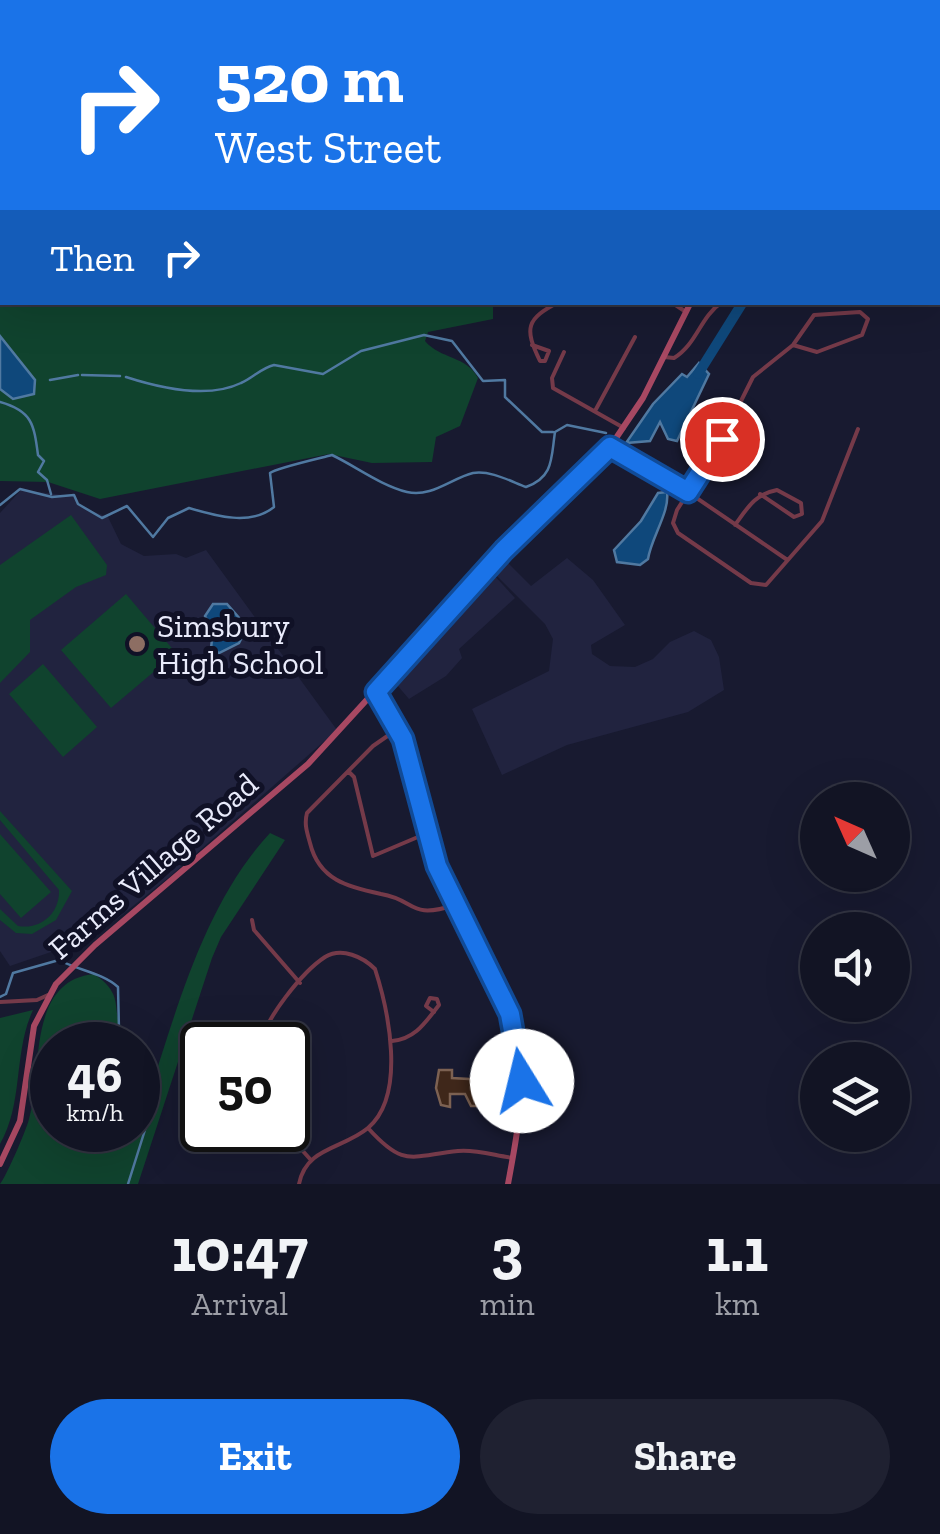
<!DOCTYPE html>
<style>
:root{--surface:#121424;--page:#1f2131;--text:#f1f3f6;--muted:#9c9ea6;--line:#313341;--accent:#1a73e8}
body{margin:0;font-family:"Zilla Slab",serif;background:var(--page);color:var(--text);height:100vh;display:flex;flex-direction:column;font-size:38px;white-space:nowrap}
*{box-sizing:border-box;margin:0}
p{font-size:32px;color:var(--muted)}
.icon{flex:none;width:55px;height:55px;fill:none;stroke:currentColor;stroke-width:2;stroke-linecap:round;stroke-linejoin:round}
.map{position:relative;height:1184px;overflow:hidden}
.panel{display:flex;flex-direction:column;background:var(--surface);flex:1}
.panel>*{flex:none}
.guide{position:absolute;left:0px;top:0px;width:940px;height:305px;box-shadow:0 10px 40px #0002,0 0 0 2px var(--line);background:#1a73e8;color:#fff;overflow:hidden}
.needle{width:65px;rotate:315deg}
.fabs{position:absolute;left:800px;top:782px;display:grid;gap:20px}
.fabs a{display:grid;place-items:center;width:110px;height:110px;border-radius:50%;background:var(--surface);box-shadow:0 10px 40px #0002,0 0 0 2px var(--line);font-size:50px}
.speed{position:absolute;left:30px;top:1022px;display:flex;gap:20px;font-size:50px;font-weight:700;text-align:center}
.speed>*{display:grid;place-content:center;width:130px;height:130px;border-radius:50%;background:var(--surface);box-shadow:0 10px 40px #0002,0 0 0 2px var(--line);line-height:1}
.speed small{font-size:25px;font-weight:400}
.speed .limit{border:5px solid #111;border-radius:15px;background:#fff;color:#111}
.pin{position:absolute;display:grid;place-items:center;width:85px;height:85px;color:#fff;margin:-42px;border:5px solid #fff;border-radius:50%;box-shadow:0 2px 10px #0007}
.me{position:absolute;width:110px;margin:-55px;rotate:351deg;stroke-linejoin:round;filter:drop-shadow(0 0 8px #0008)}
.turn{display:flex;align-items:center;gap:35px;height:210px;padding:0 50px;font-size:45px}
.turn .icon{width:130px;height:130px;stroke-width:2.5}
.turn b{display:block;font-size:70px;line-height:85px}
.then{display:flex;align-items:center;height:95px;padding:0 50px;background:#0003;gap:20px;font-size:38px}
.eta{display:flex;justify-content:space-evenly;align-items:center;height:170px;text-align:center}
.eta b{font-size:60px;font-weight:700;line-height:70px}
.button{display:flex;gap:20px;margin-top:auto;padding:20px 50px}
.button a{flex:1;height:115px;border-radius:60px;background:var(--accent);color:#fff;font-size:40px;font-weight:700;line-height:115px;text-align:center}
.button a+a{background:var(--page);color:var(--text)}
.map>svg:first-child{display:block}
</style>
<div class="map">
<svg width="940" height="1184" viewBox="0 0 940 1184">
<rect width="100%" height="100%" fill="#181a30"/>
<path fill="#21233f" d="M21,490l52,6 6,10 29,11 13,27 23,12 32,-2 10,4 20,-8 131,180 -169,148 -91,73 -26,1 -41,14 -10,-15v-438z
M567,558l26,22 32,45 -34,20 1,9 18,12 25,1 18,-8 17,-17 24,-11 17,9 8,17 5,33 -36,22 -121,33 -65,30 -30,-66 77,-38 4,-32 -8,-15 -52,-52 12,-12 26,26z
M492,573l23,25 -56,51 3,9 -16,18 -37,23 -12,-14 6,-11z"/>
<path fill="#10432e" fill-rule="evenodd" d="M236,0h676l-682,2z
M0,150l2,152 491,1v16l-65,13 -3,9c15,18 42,15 53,37l-18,48 -24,11 -4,25 -60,1 -43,-9 -229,45 -52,-17 -48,-1z
M71,515l36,50 -1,10 -30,12 -46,33v32l-30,31v-118z
M126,594l50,59 -65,55 -50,-58z
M43,664l54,63 -34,30 -54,-63z
M0,811l72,80 -16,29 -24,14 -16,-1 -16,-13v-11l18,17c23,4 42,-13 41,-36l-59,-70z
M270,833l15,7 -64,97 -9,21 -74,226h-138c6,-7 26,-53 29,-65 14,-47 -3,-138 65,-145 34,23 14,37 31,58 5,6 15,10 21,16l-1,23 6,17c28,-87 56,-187 119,-255zM52,1045h86v85h-86z
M0,834l51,58 -30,26 -21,-24z
M33,1010c-20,43 -9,92 -33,134v-126z"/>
<path fill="#0f487b" stroke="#5079a1" stroke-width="2.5" d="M0,336l35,44 -1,14 -21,5 -13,-10z
M699,363l10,11 -32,67 -9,-2 -8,-17 -10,19 -24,2 27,-39 29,-30 5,3z
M667,492c3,20 -16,46 -19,67l-8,6 -23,-3 -3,-12 27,-29 17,-28z
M213,604h14l20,23 -8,16 -20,10 -8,-5 2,-17 -8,-15z"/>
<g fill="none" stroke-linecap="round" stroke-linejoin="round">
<path stroke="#5079a1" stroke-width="2.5" d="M82,375l38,1
M126,377c34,11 82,22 115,6 12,-5 20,-15 33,-18l49,9 38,-23 63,-16 28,6 31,40 22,-1v17l37,35h11
M50,380l28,-5
M0,402c32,9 34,22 38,53l6,6 -6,11 9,8 4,14
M0,505l20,-16 32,8 22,-2 4,9 24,14 25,-12 26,31 15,-19 21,-10c27,8 62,18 85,-1l-4,-34c6,-5 51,-15 62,-18 25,12 48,30 75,37 24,6 45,-14 66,-19 17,-3 37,8 53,14 28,-10 25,-29 29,-55l12,-7 39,8
M0,997l6,-3 7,-21 46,-13c18,10 44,13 59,27l1,43 7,15
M128,1184l27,-86 -7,-12 -1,-26 -9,-6"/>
<path stroke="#0f487b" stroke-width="10" d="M938,217h2
M698,374l45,-72"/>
</g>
<path fill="#3f271a" stroke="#7c6152" stroke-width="2.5" d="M439,1070h13v8l34,2 -6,10 5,8 -6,8h-8l-6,-12h-15v13l-9,-2 -5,-17z"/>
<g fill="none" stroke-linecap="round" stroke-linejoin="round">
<path stroke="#753a49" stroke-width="4" d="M79,0l2,2
M178,2l4,-2
M671,302l15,10
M532,345l17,6 -4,10h-5c-16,-33 -14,-42 19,-59
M793,345l24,7 45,-17 6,-16 -8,-7 -46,3 -21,30 -40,32 -31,62 -45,71 -4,13 5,10 73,50 15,2 56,-64 36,-92
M564,352l-12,26 1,10 71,40
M664,357l10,1c23,-14 26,-41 48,-56
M595,411l40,-74
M610,447l50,26 126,86
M735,525c13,-18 20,-31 42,-35l24,13 1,11 -8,3 -34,-23
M399,728l-26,18 -66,67c-3,11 0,19 3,30 9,37 38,44 71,51 36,6 27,26 74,11
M349,772l5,5 19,79 52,-22
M252,920l2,10 46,53
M0,1002l37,-2 11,-5
M392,1041c23,-2 33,-18 47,-36l-2,-6 -7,-1 -4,8 8,6
M260,1045c5,-26 42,-73 65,-88 17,-10 38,0 50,12 13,40 32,126 -7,159 -25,21 -62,19 -69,56
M368,1128c36,40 42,28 90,23 18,-2 38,5 55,7
M284,1130l26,29"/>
<path stroke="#753a49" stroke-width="5" d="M0,141l2,1"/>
<path stroke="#a74862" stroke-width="6" d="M938,67l2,-2
M376,692c39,42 37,107 55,158 23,65 72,122 86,189 10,50 0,96 -9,145
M0,1164l20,-43 14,-95 22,-42 39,-39 213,-181 196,-214 106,-103 33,-49 48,-96"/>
</g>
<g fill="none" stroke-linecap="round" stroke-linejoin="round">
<defs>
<path id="route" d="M522,1081l-12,-67 -73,-148 -34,-127 -27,-47 128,-142 106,-103 78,45 34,-53"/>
</defs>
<use href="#route" stroke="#114b97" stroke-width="25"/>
<use href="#route" stroke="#1a73e8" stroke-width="18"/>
</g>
<circle fill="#8d6e63" stroke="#101126" stroke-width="4" cx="137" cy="644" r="10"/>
<g text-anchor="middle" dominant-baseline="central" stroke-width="10" stroke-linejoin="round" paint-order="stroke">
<g font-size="32" fill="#e9ebfb" stroke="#101126" text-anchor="start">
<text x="157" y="626">Simsbury<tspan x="157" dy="37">High School</tspan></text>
</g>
<g font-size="32" fill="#e9ebfb" stroke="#101126">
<text transform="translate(153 866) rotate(-41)">Farms Village Road</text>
</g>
</g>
</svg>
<div class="fabs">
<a><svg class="needle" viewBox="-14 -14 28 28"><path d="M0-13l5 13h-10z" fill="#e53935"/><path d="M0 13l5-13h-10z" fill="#9c9ea6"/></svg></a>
<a><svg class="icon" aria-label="sound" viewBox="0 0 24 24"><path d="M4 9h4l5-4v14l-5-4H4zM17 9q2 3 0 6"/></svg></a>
<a><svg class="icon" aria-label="layers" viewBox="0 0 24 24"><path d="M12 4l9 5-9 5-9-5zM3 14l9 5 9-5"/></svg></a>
</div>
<div class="speed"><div>46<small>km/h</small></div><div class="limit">50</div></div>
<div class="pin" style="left:722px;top:439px;background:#d93025"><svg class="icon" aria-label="arrive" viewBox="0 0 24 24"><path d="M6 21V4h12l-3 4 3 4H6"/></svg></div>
<svg class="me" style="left:522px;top:1081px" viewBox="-20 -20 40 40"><circle r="19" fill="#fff"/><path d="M0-13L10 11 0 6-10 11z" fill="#1a73e8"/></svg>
<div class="guide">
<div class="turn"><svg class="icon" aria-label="right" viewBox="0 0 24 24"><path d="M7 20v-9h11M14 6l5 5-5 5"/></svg><div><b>520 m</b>West Street</div></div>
<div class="then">Then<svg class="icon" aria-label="right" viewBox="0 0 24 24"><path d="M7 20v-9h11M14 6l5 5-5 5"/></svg></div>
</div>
</div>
<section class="panel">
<div class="eta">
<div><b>10:47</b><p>Arrival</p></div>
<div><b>3</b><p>min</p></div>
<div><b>1.1</b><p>km</p></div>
</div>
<div class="button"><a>Exit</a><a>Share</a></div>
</section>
